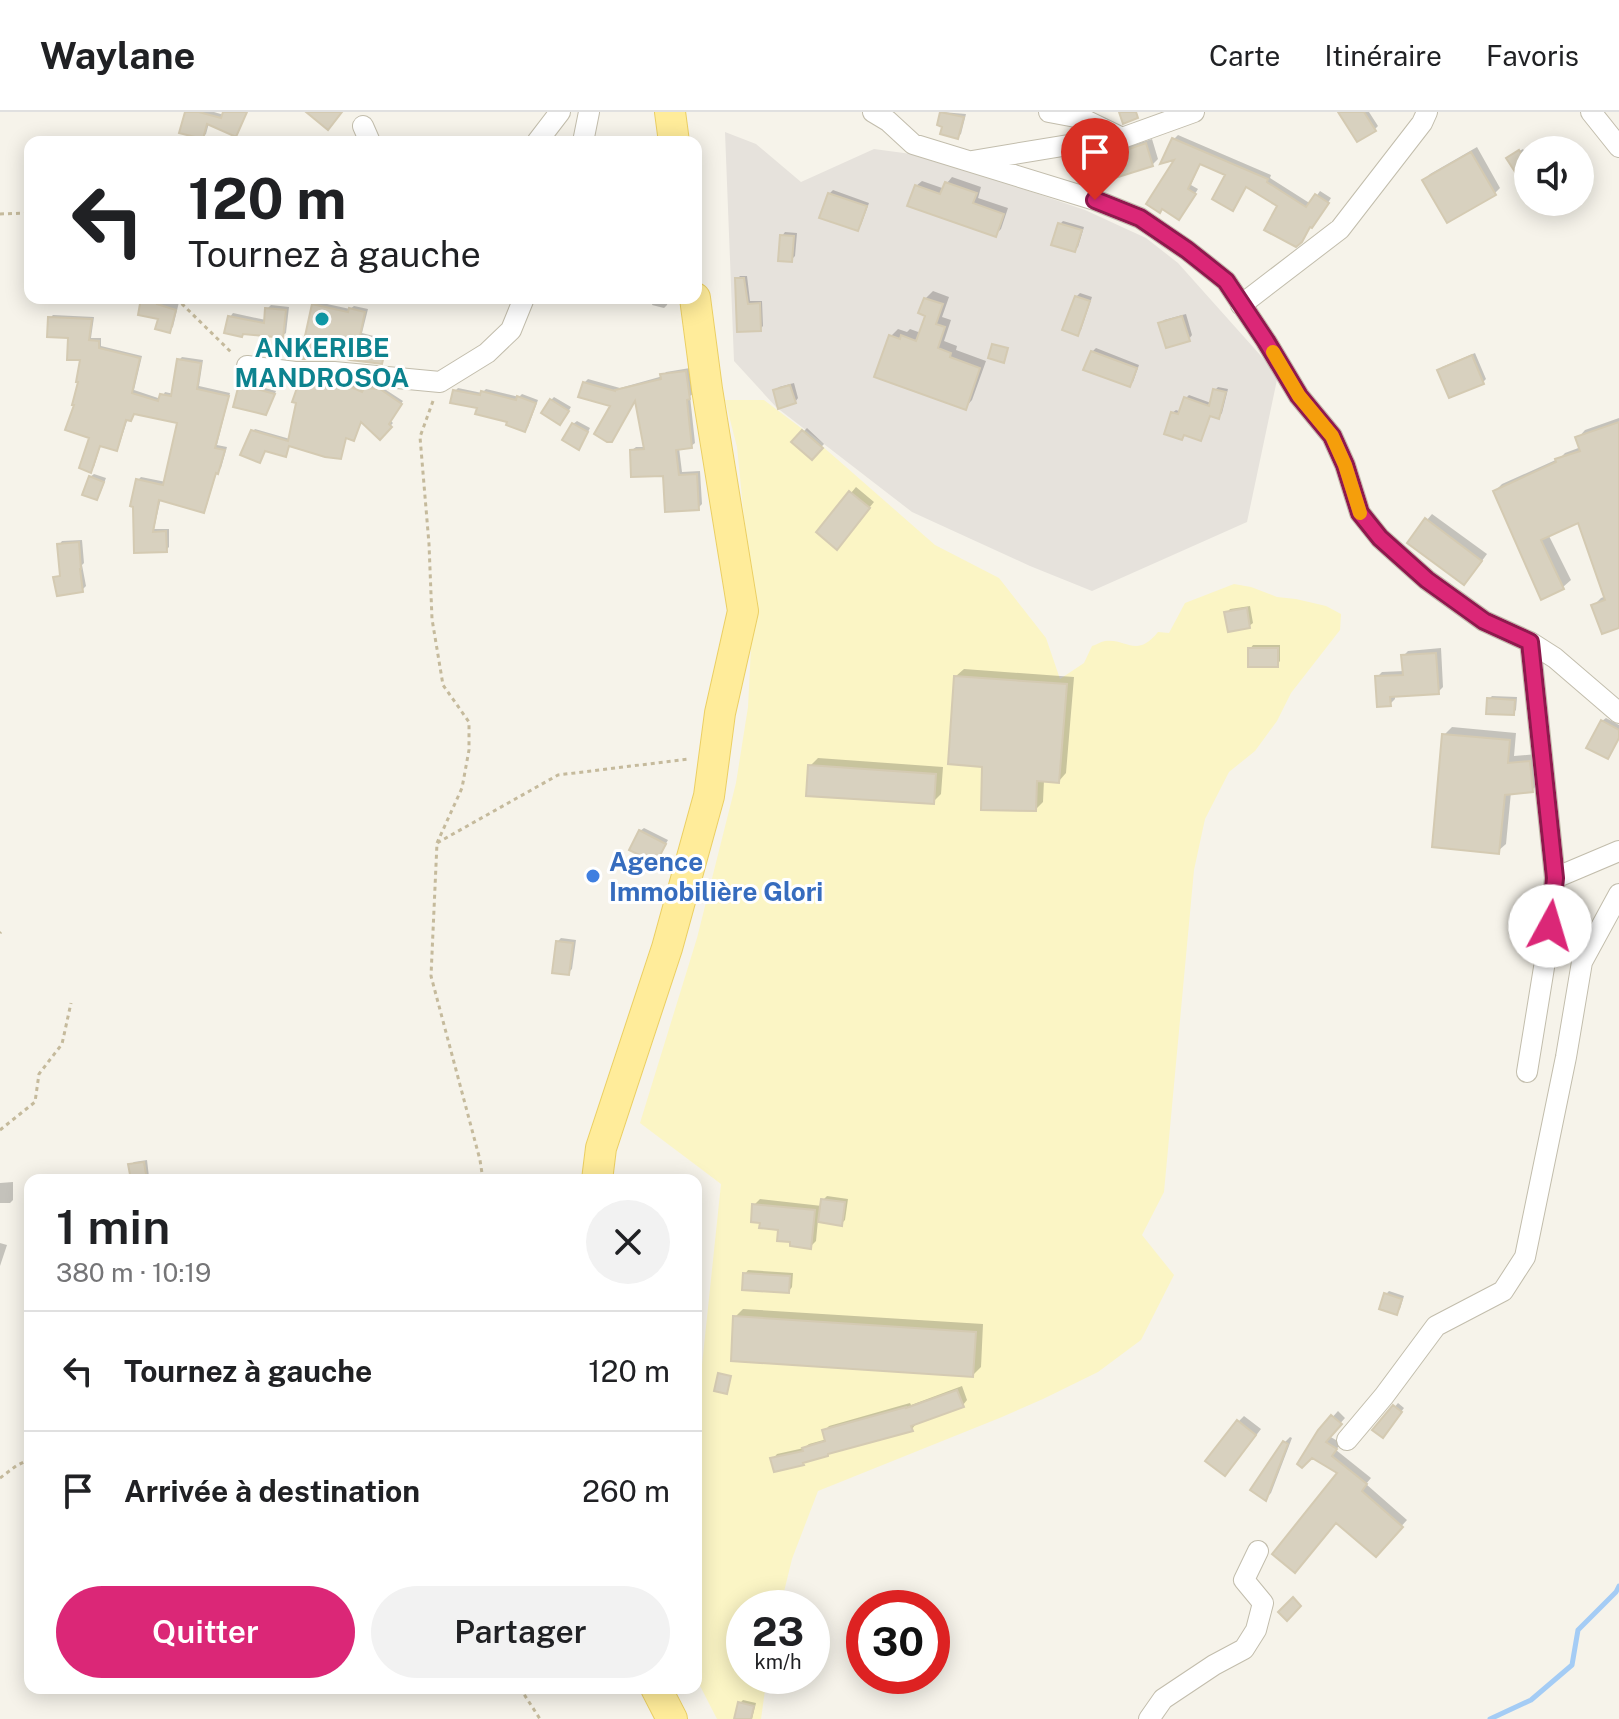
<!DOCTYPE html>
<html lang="fr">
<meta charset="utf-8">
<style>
:root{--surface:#fff;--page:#f2f2f2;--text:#202124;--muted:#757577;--line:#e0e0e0;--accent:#db2777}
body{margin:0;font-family:"Public Sans",sans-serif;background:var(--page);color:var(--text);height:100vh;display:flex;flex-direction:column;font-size:30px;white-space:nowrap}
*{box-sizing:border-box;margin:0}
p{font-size:26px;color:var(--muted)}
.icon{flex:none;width:44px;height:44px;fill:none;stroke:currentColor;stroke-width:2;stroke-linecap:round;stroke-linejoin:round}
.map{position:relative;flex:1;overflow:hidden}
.drawer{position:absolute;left:24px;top:1062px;width:678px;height:520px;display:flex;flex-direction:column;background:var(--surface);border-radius:16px;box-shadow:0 4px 20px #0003}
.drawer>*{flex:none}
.hud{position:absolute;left:24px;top:24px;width:678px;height:168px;border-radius:16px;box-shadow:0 4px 20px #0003;background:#fff;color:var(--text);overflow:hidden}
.tools{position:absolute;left:1514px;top:24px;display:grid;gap:16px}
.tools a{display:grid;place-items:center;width:80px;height:80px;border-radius:50%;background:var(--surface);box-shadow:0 4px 20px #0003;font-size:40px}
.speed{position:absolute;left:726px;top:1478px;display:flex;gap:16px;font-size:40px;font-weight:700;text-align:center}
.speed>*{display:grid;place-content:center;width:104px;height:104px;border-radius:50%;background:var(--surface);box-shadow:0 4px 20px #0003;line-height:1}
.speed small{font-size:20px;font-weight:400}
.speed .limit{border:12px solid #d22;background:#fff;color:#111}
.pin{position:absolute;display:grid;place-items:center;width:68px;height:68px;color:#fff;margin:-82px -34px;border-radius:50% 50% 50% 0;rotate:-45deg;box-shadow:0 0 8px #0007}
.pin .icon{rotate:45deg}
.me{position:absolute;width:88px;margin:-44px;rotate:6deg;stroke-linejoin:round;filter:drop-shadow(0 0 6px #0008)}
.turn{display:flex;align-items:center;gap:28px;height:168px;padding:0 32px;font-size:36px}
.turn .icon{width:104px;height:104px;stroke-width:2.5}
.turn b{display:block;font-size:56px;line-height:68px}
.round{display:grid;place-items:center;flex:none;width:84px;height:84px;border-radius:42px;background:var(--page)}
.head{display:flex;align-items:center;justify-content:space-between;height:136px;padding:0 32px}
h1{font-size:48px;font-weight:600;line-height:60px}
.primary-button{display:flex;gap:16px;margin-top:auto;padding:16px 32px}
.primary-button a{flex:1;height:92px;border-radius:48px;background:var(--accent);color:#fff;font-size:32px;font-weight:600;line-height:92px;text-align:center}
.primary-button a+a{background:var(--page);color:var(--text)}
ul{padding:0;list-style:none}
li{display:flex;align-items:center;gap:24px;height:120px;padding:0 32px;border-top:2px solid var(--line)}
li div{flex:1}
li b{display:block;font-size:30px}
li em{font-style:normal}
header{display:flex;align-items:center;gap:48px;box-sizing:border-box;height:112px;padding:0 40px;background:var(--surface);border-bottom:2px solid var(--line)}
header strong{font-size:38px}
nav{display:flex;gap:44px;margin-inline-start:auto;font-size:28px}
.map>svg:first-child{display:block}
</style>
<header>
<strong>Waylane</strong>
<nav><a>Carte</a><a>Itinéraire</a><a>Favoris</a></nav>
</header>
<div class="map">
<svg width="1619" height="1607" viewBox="0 0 1619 1607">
<rect width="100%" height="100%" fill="#f6f3ea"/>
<path fill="#e6e2dc" d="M725,20l31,12 45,38 73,-33 52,7 159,54 61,28 32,25 100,112 -31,147 -155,69 -62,-25 -118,-54 -136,-105 -42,-46z"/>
<path fill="#fbf5c5" d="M725,288h39l41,31 130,114 64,33 47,60 14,41 24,-16 8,-17c4,-1 8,-4 13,-5 22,-3 31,18 53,-9l11,1 16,-30 49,-19 17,3 26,10 19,2 30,7 15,8 -1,16 -49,63 -14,28 -22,30 -26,21 -24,47 -11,51 -30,322 -22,43 32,40 -33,65 -43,32 -55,27 -41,18 -184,74 -26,68 -12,49h-36v68h23l-6,43h-44l-21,-41v-256l25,-238 -81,-61 57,-185 39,-155 12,-76 5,-99 -16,-161z"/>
<path fill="#0003" d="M187,0h27l10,3 1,-3h22l-8,19 -4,3 -26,-11 -3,11 -4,3z
M942,0l24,2 -5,20 -4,3 -13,-12 -5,-1z
M1340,0h29l9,14 -3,3z
M1178,23l93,40 -1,3 41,26 9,-13 11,7 -15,24 -5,3 -10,15 -21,-34 -33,-21 -11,19 -8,-30 -27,-12 -10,23 7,4 -15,24 -5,-56 -14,4 10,-22z
M264,24l14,6h-19z
M1152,27l6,20 -6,6 -42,-12 5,-6 18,-2z
M1477,35l23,41 -5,5 -71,-13 6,-6z
M1523,37l5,8v13l-16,-15z
M952,65l29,10 -3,11 30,10 -7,21 -6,6 -79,-49 6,-5 23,8 2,-6z
M833,78l36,13 -8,22 -3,4 -29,-35z
M1063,109l21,6 -6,20 -4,3 -14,-26z
M785,120l12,1 -2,23 -4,4 -9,-24z
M740,164h7l3,25h12l1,25 -3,3 -21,1 -2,-51z
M933,179l16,6 -7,20 9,3 -7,21 13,5 -1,4 30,11 -14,39 -7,8 -74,-72 7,-7 9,3 3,-3 11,4 7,-18 -3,-16z
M1080,181l12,4 -11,33 -4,4 -1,-37z
M144,186h16l19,4 -6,25 -4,3 -8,-12 -20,-4z
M430,186h11l1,2 -11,3z
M654,186h15l-2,7 -3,3 -12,-3z
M318,190l32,7 4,-3 14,3 -6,24 27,7 -4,18 -3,3 -52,-10 1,3 -3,3 -14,-52z
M271,193l18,2 -3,26 -4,3 -52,-19 3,-4 33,7 1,-11z
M1186,202l6,21 -3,4 -28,-16 3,-3z
M53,203l41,2 -3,21h10v8l41,10 -8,34 27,9 4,-7 9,2 5,-34 3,-3 21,3 -4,26 31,7 -13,52 10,2 -6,21 -4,3 -11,37 -3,3 -42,-13 -7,31h15v18l-3,3 -30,1 2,-71 3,-3 25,5 13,-61 -44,-9 -4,7 -3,-1 -9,28 -3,3 -15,-5 -7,23 -3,3 1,-33 -16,-33 7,-46 -13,-22 -20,-18z
M1096,236l43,17 -6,17 -4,3 -37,-33z
M1475,241l11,26 -3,3 -44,-12 3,-3z
M690,256l3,26 -3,2 5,47 -4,3 -12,2 3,24 18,-1 2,33 -4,4 -33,-34 -33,-24 4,-3h10l-9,-49 -25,42 1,-35 -29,-22 4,-4 32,9 43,-12 3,-4z
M243,270l33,9 -8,20 -27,-26z
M302,271l50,2 13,4 3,-3 15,2 20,13 -13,19 3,3 -13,14 -18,-17 -6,16h-9l-5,18 -2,3 -50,-12 -5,10 -19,-6 -6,12 -7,-30 2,-2 35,10 10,-53z
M794,271l4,15 -3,4 -20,-11 4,-4z
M1218,275l10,2 -6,24 -3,4 -8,-2 -8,20 -3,4 -28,-26 4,-3 5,2 5,-14 3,-3 22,8 4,-13z
M458,276l24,5 4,-4 33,8 3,-3 16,6 -10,27 -3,3 -46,-24 -24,-15z
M554,285l17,10 -8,13 -12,-20z
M1619,306v208l-25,-21 7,-7 5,-2 -27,-76 -31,14 23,46 -8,7 -21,10 -47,-106 7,-7 58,-26 5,-5 16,-6 -3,-9 7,-8z
M577,309l13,7 -8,16 -9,-20z
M807,316l17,16 -12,13 -18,-16z
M94,362l12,4 -6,16 -3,4 -7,-21z
M856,375l18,15 -32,39 9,-48z
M1432,402l55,40 -17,23 -43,-57z
M82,428l2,23 -2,2 4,21 -4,4 -26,-12 6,-4 -3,-29 3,-4z
M1250,494l3,17 -4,3 -22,-13 3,-4z
M1253,533h27v16l-3,4 -27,-16z
M1441,536l2,39 -5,5 -43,3v4l-5,5 -13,-27 5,-5 22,-1 -1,-15 5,-5z
M964,557l110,8 -8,96 -7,8 -15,-1 -1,22 -7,7 -52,-44 -28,-89z
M1492,584l25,1 -1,13 -3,3 -24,-14z
M1606,606l13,7v13l-17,-17z
M1452,615l64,6 -2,23 23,-2 3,28 -8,8 -21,2 -5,52 -8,7 -54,-116z
M818,646l125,9 -2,27 -8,8 -123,-36z
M644,716l24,12 -12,21 -16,-30z
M561,826l15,2 -4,29 -4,4 -10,-32z
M147,1048l2,17 -3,3h-13l-3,-15 4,-3z
M13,1070v18l-3,3h-10v-20z
M696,1082h5l-5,29z
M827,1084l21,3 -3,21 -4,4 -23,-4 -2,21 -6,6 -30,-19 -26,-23 6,-6 62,7 1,-6z
M0,1131l7,2 -7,21z
M748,1158l45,3 -1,14 -3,4 -44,-17z
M1389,1179l15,5 -4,13 -4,4 -10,-19z
M743,1197l240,15 -2,43 -8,8 -238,-58z
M962,1274l5,14 -4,5 -47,17v2l-4,5 -106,31 -4,4 -29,-5 4,-5 27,-6 5,-4 18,-5 -3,-8 5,-5 81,-23 1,2z
M1398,1291l6,5 -18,24 -11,-2z
M1338,1299l7,7 -16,18 12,7 -5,7 35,28 -5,6 41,36 -31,34 -56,-123z
M1244,1304l17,13 -30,39 7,-46z
M1290,1325l2,1 -21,55 -5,5 18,-55z
M743,1588l13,3 -4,16h-16l4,-16z"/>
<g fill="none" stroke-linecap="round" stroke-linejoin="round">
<path stroke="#a4ccf5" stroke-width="5" d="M1490,1607l41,-19 41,-35 6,-35 38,-38 3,-6"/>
</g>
<path fill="#d8d1bf" stroke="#d4cab2" stroke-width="2" d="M185,0h14l22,6 2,-6h24l-11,25 -29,-13 -4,15 -24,-6z
M306,0h36l-14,18z
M940,0l24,5 -6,22 -18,-5 2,-7 -5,-2z
M1119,0h17l2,6 -15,6z
M1338,0h26l12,19 -19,11z
M1172,26l96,41 -1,3 39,25 9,-13 14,9 -17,25 -2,-1 -8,15 -6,5 -32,-17 13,-24 -31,-19 -13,24 -21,-12 13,-24 -25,-11 -12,25 8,5 -17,26 -17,-11 -2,4 -14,-9 28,-44 -14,4z
M1146,31l7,23 -38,12 -8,-26 19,-2z
M1519,38l9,15v8l-9,5 -13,-20z
M1471,40l25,43 -49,28 -25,-43z
M945,70l32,11 -4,10 31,11 -8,23 -89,-31 8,-21 25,9z
M828,81l39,13 -9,25 -39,-13z
M1058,111l24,7 -7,22 -24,-7z
M780,123l14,1 -2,26 -14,-1z
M735,166h9l4,26 12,-1 1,28 -24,1z
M1075,184l15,5 -12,35 -16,-6z
M141,186l17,2 -1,4 19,6 -6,23 -15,-4 3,-10 -20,-4z
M924,186l19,6 -7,20 9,3 -7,21 13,5 -1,4 30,11 -14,42 -92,-33 15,-42 11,4 1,-4 15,6 9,-25 -7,-3z
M312,192l36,8 1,-4 16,4 -5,24 27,7 -5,21 -32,-4 -23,-8 1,7h-28z
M265,196l21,2 -3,28 -40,-4 -1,3 -18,-4 4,-17 36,7z
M1182,204l8,25 -24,7 -8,-25z
M48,205l44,2 -3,21 10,1v7l41,10 -8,35 26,8 2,-7 11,2 6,-37 24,4 -4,26 32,7 -14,52 10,2 -7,24 -2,-1 -12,40 -45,-13 -6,32 13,-1 1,21 -33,1 -1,-46 -3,-1 6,-27 27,6 14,-62 -43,-9 -3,7 -5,-1 -9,31 -17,-5 -9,27 -12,-5 10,-30 -24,-8 9,-25h-2l6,-23h-2l4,-22h-13l1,-22 -21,-1z
M992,232l16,4 -4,15 -16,-5z
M1091,239l46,17 -7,19 -47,-17z
M1472,243l12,29 -35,14 -12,-28z
M686,259l4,28 -3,1 5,48 -16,2 3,25 18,-1 2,36 -34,2 -2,-36 -32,1 -1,-27 14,-1 -9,-48 -23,41h-5l-13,-8 16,-28 -32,-9 5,-15 32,9v-1l46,-11 -1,-5z
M239,272l36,10 -9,21 -33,-8z
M298,273l51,1 13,6 2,-4 16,1 22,15 -13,20 3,3 -12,13 -19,-18 -7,19 -8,-3 -5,21 -16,-2 -36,-11 -3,11 -21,-6 -5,12 -20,-8 11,-25 37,11 8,-38 -4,-1z
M790,273l6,18 -18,6 -5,-19z
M1213,277l13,3 -7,27 -9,-3 -9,25 -17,-6 -2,5 -18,-6 7,-22 7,2 6,-17 25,9z
M453,278l27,5 1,-4 35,9 1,-4 19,7 -11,29 -19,-7 1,-3 -32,-8 2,-6 -27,-5z
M550,287l19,12 -9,14 -19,-12z
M1619,310v206l-17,6 -11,-29 14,-5 -27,-77 -37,17 23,49 -23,11 -48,-109 63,-29 -1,-3 25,-8 -5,-14z
M572,311l16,9 -9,18 -17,-10z
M802,318l21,18 -11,12 -21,-18z
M89,364l15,6 -7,18 -15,-5z
M849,379l21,17 -33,42 -21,-18z
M1425,406l57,43 -18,24 -57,-42z
M79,430l2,27h-1l3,23 -26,4 -4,-19 7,-1 -3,-32z
M1247,496l3,20 -22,4 -4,-20z
M1248,536h30v19h-30z
M1436,541l3,41 -49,3 1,9 -14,1 -2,-31 28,-1 -2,-20z
M954,564l113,8 -8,99 -22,-2 -1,30 -55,-1 1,-43 -34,-3z
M1487,586l28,2 -1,15 -28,-1z
M1601,608l18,10v8l-11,21 -22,-11z
M1442,622l68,6 -2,23 22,-2 3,31 -28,3 -6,59 -67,-7z
M808,653l128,9 -2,30 -128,-8z
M639,718l27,14 -10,19 -27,-13z
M556,829l17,2 -4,32 -17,-2z
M144,1050l3,18h-16l-3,-16z
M821,1087l24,3 -3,24 -24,-4z
M752,1092l63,6 -4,39 -21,-3v-4l-13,-1 1,-11 -19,-2 1,-5 -9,-1z
M743,1161l47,3 -1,17 -47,-3z
M1384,1181l18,6 -5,16 -18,-6z
M733,1204l243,16 -3,45 -242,-16z
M718,1261l13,3 -4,18 -13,-3z
M957,1278l7,17 -53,19 2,5 -85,23v2l-25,7 1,2 -30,7 -4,-14 33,-7 -1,-3 23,-7 -3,-11 84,-23v1z
M1393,1293l9,7 -19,26 -11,-8z
M1331,1303l11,9 -16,18 11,7 -5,7 35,28 -5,7 41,36 -27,30 -40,-34 -41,50 -23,-19 65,-81 -25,-15 -10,10 -5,-4 21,-34z
M1237,1308l19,15 -31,41 -20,-15z
M1283,1329l5,3 -22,57 -16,-11z
M1293,1485l8,9 -14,15 -9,-9z
M738,1590l16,4 -3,13h-17z"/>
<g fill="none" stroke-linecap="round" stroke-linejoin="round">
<defs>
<path id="minor" d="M873,0l15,9 25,23 182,56 45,18 47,32 39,31 40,60 33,55 33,40 13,29 15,48 20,25 47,42 57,41 46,21 25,16 64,55
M1049,0l32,6 39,19
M1591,0l28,35
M363,14l7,16
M537,30l23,-30
M583,30l6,-30
M972,49l127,-21 23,-2 72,-26
M1241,193l99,-76 82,-106 5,-11
M247,254l48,6h39l106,10 47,-29 24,-23 13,-32
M1555,766l64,-27
M1527,960l20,-123 8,-71 -25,-236
M1347,1328l37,-44 52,-70 67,-35 22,-34 41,-200 16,-95 37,-68
M1149,1607l14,-20 51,-34 30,-16 12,-19 7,-27 -19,-23 14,-29"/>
<path id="primary" d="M670,0l4,30
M597,1068l4,-32 66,-200 42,-152 11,-83 23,-102 -36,-222 -12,-91
M656,1576l16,31"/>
</defs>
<use href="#minor" stroke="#c2bdac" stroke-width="22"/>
<use href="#primary" stroke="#ebcf63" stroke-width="32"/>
<path stroke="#c5ba9c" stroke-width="3" stroke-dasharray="4 4" stroke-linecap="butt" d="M0,102l30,-1
M176,186l57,56
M433,289l-13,36 9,107 3,75 11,66 26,37v28l-7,38 -25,55
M0,821l1,-1
M0,1018l35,-28 4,-28 23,-30 9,-41
M483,1068l-3,-20 -49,-184 6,-133 121,-68 131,-16
M0,1366l16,-12 14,-7
M520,1576l20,31"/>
<use href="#minor" stroke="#fff" stroke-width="20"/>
<use href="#primary" stroke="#ffec9a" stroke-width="30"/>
</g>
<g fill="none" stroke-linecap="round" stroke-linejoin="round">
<defs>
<path id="route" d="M1095,88l45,18 47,32 39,31 40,60 33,55 33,40 13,29 15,48 20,25 47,42 57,41 46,21 25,236 -5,48"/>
</defs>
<use href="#route" stroke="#8e194d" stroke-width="20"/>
<use href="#route" stroke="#db2777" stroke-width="14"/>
<path stroke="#f59e0b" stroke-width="14" d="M1273,240l26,44 33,40 13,29 15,48"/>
</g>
<circle fill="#0f9aa8" stroke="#fff" stroke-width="3" cx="322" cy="207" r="8"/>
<circle fill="#3f7fe0" stroke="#fff" stroke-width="3" cx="593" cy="764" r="8"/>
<g text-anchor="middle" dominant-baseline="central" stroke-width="6" stroke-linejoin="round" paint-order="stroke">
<g font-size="26" font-weight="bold" fill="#0d838f" stroke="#fff">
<text x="322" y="235">ANKERIBE<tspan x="322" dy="30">MANDROSOA</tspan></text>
</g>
<g font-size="26" font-weight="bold" fill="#366cbe" stroke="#fff" text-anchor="start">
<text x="609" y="749">Agence<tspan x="609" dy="30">Immobilière Glori</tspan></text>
</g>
</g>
</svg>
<div class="tools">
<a><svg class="icon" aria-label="sound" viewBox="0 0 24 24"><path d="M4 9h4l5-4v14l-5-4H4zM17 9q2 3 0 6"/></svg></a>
</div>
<div class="speed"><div>23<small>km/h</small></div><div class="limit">30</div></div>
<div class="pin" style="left:1095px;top:88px;background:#d93025"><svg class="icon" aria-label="arrive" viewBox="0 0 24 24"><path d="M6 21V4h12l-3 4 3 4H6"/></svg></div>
<svg class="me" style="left:1550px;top:814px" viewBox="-20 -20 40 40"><circle r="19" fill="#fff"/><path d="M0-13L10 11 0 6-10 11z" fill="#db2777"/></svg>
<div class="hud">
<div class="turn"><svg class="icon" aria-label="left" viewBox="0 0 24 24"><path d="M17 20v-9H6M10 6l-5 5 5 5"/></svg><div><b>120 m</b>Tournez à gauche</div></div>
</div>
<section class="drawer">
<div class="head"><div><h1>1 min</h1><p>380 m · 10:19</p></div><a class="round"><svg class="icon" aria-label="close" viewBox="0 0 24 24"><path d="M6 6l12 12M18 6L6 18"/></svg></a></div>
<ul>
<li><svg class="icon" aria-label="left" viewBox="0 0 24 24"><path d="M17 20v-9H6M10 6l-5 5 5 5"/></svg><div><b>Tournez à gauche</b></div><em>120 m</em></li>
<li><svg class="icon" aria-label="arrive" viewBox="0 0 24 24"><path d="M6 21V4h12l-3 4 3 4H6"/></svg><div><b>Arrivée à destination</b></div><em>260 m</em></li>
</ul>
<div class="primary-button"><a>Quitter</a><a>Partager</a></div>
</section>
</div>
